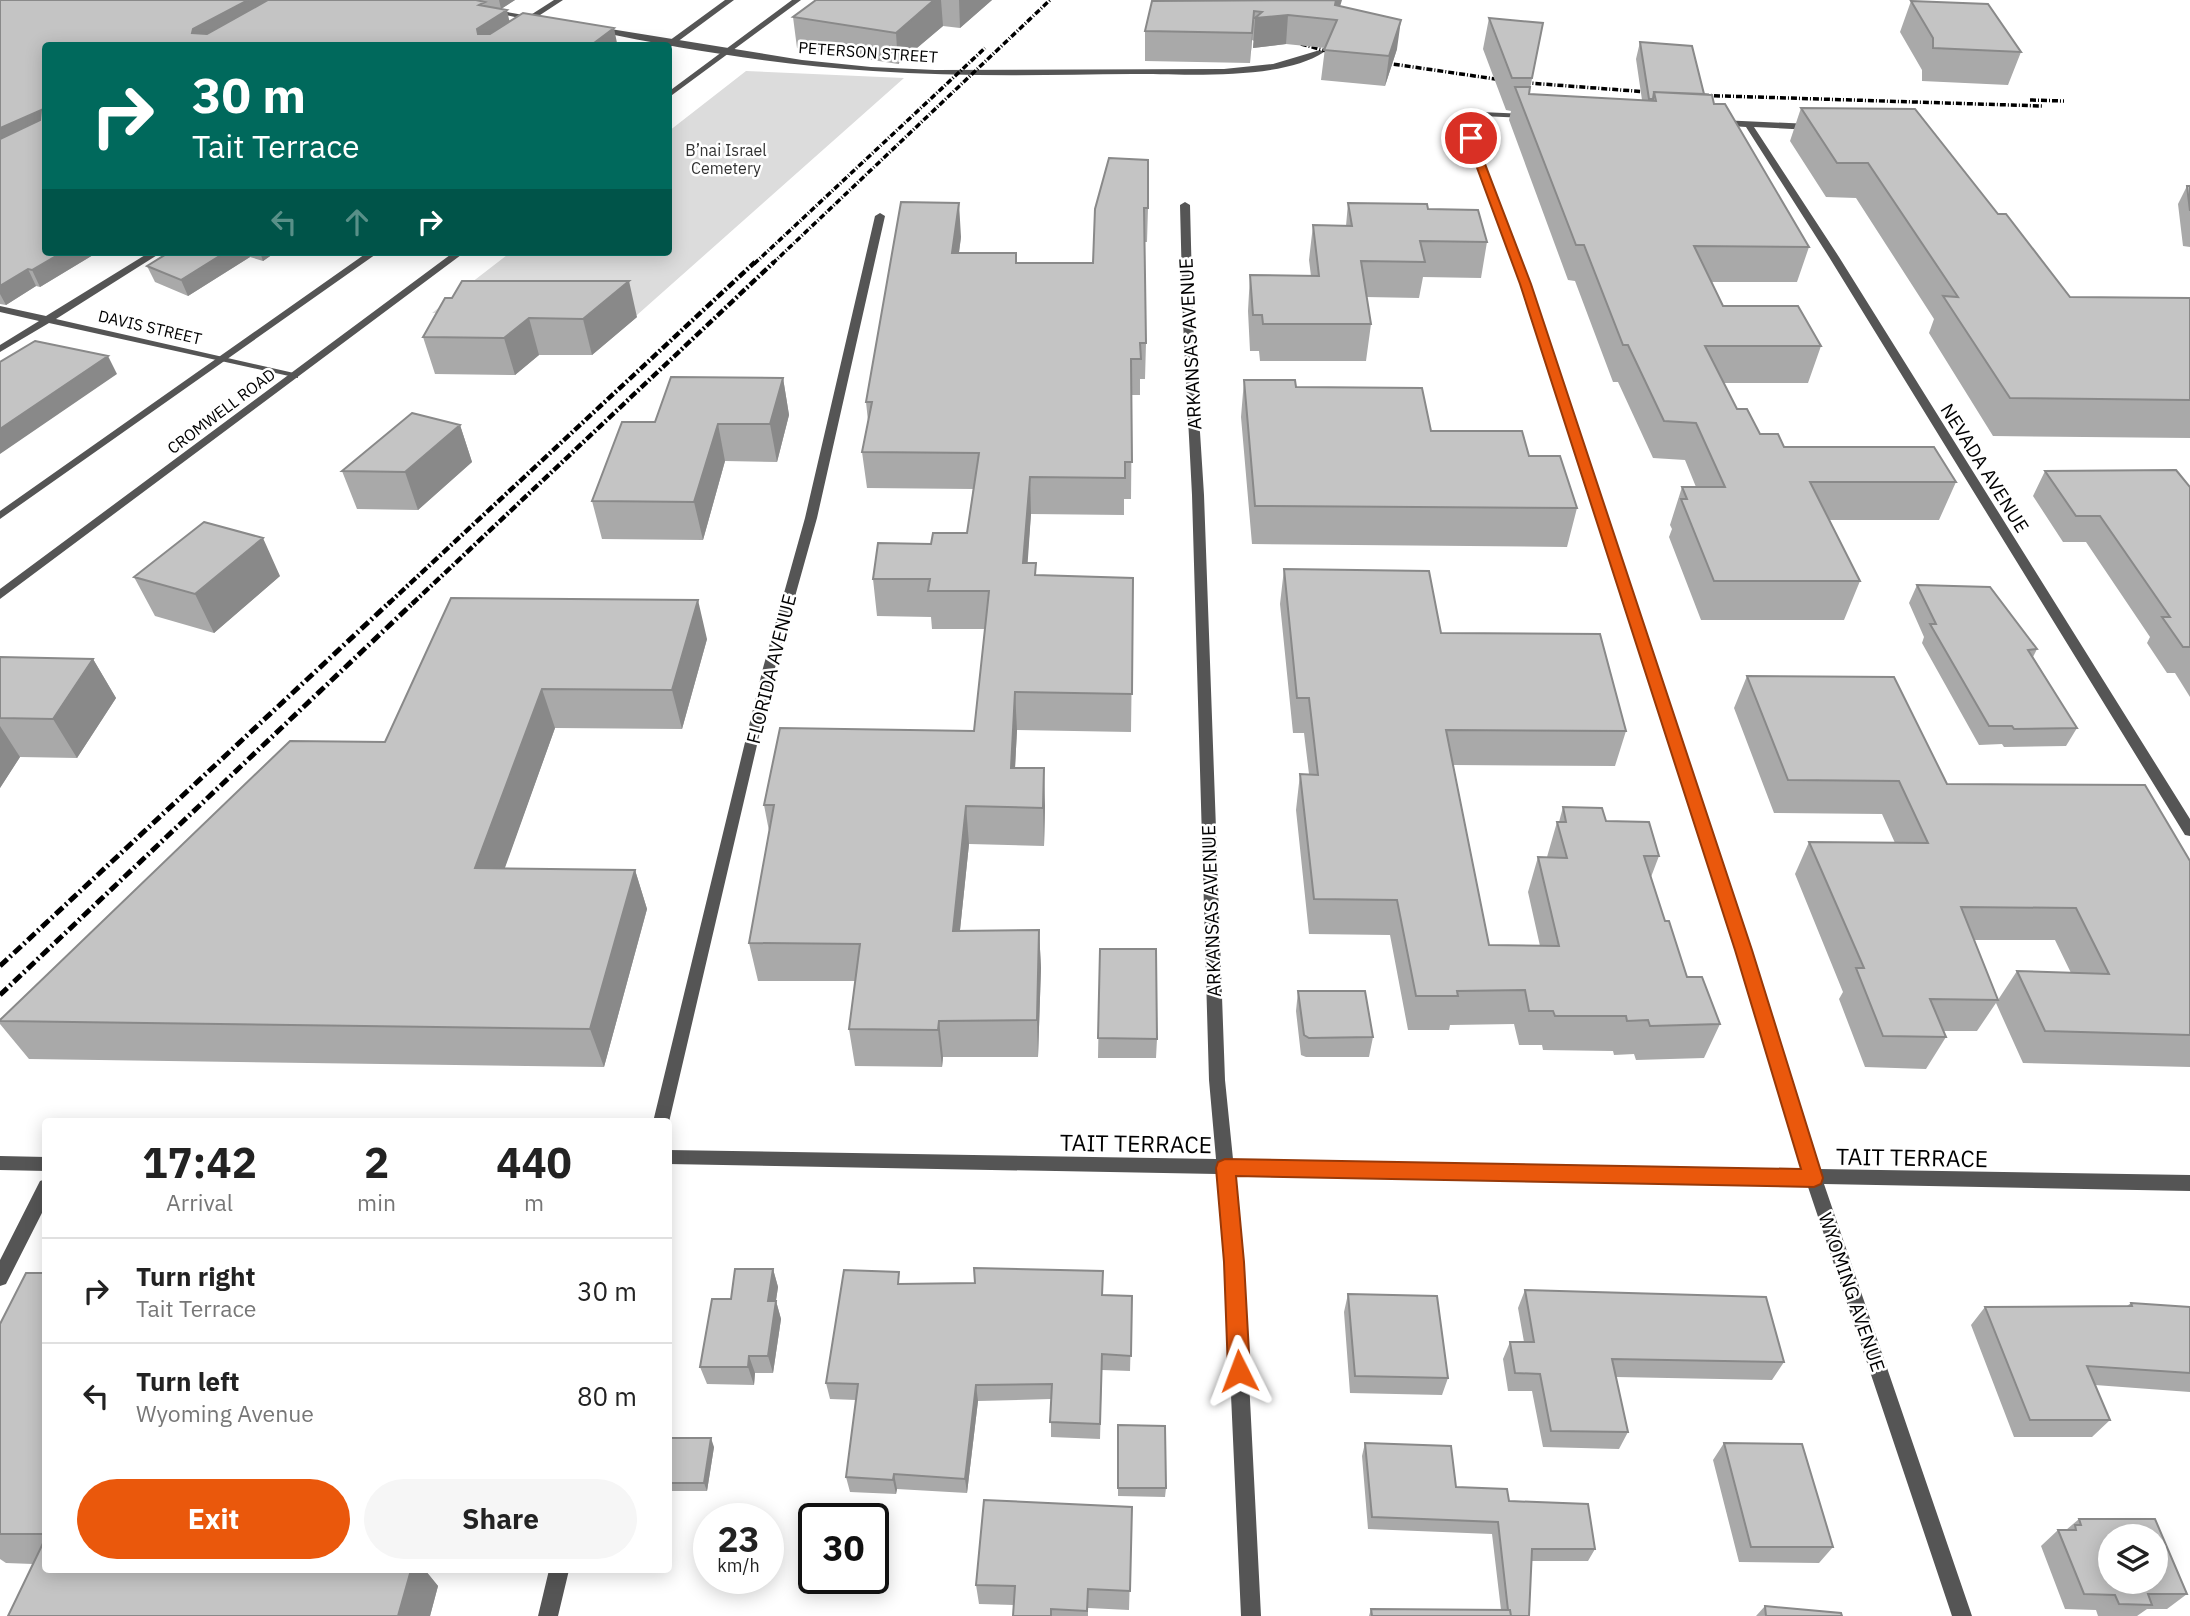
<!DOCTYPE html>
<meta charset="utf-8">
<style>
:root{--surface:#fff;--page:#f6f6f6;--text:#222;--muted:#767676;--line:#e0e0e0;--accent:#ea580c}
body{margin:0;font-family:"IBM Plex Sans",sans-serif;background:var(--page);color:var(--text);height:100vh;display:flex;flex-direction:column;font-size:26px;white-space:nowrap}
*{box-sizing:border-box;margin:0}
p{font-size:23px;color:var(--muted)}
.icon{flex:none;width:38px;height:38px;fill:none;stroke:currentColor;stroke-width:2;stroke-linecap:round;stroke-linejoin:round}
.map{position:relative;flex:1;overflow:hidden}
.details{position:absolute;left:42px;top:1118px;width:630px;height:455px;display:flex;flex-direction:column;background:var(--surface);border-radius:7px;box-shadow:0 4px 18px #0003}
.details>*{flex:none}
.guide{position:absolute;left:42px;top:42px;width:630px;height:214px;border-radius:7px;box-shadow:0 4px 18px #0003;background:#00695c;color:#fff;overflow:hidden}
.buttons{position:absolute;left:2098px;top:1524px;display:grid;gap:14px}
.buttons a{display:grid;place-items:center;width:70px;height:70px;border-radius:50%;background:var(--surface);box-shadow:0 4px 18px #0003;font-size:35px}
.speed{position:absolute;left:693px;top:1503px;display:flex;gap:14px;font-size:35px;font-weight:700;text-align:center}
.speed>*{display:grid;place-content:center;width:91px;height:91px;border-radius:50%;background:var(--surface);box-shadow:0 4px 18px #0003;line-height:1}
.speed small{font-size:18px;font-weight:400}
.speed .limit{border:4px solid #111;border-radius:10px;background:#fff;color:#111}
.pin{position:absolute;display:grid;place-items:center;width:60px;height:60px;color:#fff;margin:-30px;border:4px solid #fff;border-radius:50%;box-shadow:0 2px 7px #0007}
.me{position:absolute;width:77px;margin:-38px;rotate:357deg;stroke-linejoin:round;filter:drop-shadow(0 0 5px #0008)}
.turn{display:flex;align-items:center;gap:24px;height:147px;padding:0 35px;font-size:32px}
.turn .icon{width:91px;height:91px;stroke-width:2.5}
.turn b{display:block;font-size:49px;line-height:60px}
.lanes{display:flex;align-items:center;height:66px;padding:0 35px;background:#0003;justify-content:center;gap:35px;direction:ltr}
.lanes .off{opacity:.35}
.eta{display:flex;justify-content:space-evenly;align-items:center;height:119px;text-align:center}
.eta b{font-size:42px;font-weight:700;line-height:49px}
.cta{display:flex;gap:14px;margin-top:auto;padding:14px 35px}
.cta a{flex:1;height:80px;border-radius:42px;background:var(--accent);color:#fff;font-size:28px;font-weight:700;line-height:80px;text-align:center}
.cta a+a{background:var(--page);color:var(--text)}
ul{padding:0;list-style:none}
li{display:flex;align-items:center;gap:21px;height:105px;padding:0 35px;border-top:2px solid var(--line)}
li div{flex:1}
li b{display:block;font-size:26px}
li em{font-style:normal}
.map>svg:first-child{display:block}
</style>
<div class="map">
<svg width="2190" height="1616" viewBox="0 0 2190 1616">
<rect width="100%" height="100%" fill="#fff"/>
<path fill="#dcdcdc" d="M746,71l158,7 -267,237 -205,-2 79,-61h157l1,-121z"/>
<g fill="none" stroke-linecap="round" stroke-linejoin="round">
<path fill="#555" fill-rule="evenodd" d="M554,0h9l-26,17 2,4 -13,2 -4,-2 2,-2 -37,-8 4,-2 38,7z
M598,27l204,33 69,7 64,3 289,-1 49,-5 47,-14 4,2c-43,29 -141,22 -192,22 -87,1 -173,3 -259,-3 -93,-6 -187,-21 -278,-40l-1,-2z
M1481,112l47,2 4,2 -4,2 -47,-2 -12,7 61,161 222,666 67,219 371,6v16l-366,-7 148,432h-20l-145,-432 -573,-10 9,88 18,354h-20l-16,-354 -8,-88 -549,-10v-14l548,9 -7,-79 -17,-585 -9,-173 -3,-117 5,-3 5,3 3,117 11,173 21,585 8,79 569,10 -66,-219 -216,-666 -59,-162 9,-8z
M1720,120l91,4 4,3 -4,3 -57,-3 85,130 351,562v17l-5,-1 -356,-578 -83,-130 -29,-2 -1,-2z
M880,213l5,3 -68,302 -42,150 -106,454h-16l110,-454 42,-150 70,-302z
M150,252h12l-106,67 238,54 4,1v4l-249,-55 -49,29v-7l39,-24 -39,-9v-6l46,10z
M0,1156l46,1v14l-46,-1z
M46,1179v26l-40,79 -6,2v-26l40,-79z
M549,1570h20l-11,46h-20z"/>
<path fill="#555" fill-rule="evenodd" d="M725,0h9l-65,48 -1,-2h-6z
M792,0h9l-133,98v-6z
M368,252h11l-379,267v-8z
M454,252h11l-465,347v-10z"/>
<path stroke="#000" stroke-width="3.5" stroke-dasharray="6 2 1 2" stroke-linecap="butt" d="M1301,44l40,11
M1372,61l144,21 145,11
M1692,95l350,11
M2030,100l34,1
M754,264l231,-216
M772,264l278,-264"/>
<path stroke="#000" stroke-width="4.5" stroke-dasharray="8 2.5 2 2.5" stroke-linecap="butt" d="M388,604l367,-342
M412,604l362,-342"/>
<path stroke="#000" stroke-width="5" stroke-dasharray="10 3.5 2 3.5" stroke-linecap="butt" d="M0,966l390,-364
M0,995l414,-393"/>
</g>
<path fill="#a9a9a9" d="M0,0h515l-14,9 9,12 107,22 -571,3v206h52l-58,35 -4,-1 -30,19 -6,-1z
M816,0h176l-32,28 -17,-2 -45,38 -101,-16 -4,-31z
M1152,1l188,5 57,43 -12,37 -64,-6 4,-32 -39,-4 -33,4 1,-7 -2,-1 -2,23 -105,-2v-30z
M1911,1l110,51 -13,33 -86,-4v-11l-22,-38z
M1489,18l54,5 -14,71 113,6 -6,-41 4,-17 74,62 95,143 -12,35h-86l12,24 98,40 -13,37h-84l13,26 23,25 24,13 172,35 -17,38h-110l31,61 -16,39h-143l-32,-83 3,-8 -2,-4 12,-38h14l-11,-27 -32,-2 -35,-76h-5l-38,-101 -7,-1 -59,-160 2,-9 -5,-1 -23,-61z
M1801,108l197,106 72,83 120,1v140l-197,-2 -64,-103 5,-14 -78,-121 -30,-1 -36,-56z
M2187,186h3v61l-7,-1 -5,-42z
M1348,203l80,6 59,33 -6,36 -58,-1 -4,21 -53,-1 5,27 -5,37h-106l-1,-10h-9l-2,-40 2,-36 61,1 -2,-16 4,-35 33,1z
M1148,208l-1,34h-3l2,101 -1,36h-5v16h-8l-1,104h-7v16l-93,-1 -4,49h9v12l97,3 -2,154 -114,-2 -2,38 30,38 -1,40 -75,-2 -9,86h79l2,38 -3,89h-95l-1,10 -87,-1 -6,-37 6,-48h-97l-9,-38 20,-112 -5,-26 210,-74 11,-102h-53l-1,-12 -54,-1 -4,-37 58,-35 36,-11 6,-44 -106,-1 -5,-36 6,-31 -2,-19 95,-165 -2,16h57l1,10h76l2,-54z
M164,252h112l-13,9 -13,-4 -62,39 -33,-14 -8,-16 18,-12z
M445,298l192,19 -45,38h-53l-24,20 -80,-1 -12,-37z
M783,378l6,37 -12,47 -52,-1 -22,79 -101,-1 -10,-38 63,-79z
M1244,380l52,7 135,44 146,77 -10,39 -315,-3 -11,-127z
M460,425l12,37 -54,48 -61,-1 -15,-38z
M2045,471l145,16v210l-15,-24h-8l-20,-30 3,-6 -64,-95h-23l-30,-46z
M1284,569l157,64 185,98 -11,35 -162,-1 36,180 51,1 -12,-54 10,-35h9l10,-35h2l4,-15 43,14 53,35 -8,21 14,44 22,56 33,47 -16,34 -68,2 -2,-6 -20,1 -1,-4 -70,-1 -1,-5h-23l-5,-21 -64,1 -1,5h-41l-18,-95 -81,-1 -13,-124 4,-36h9l-5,-41h-11l-13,-129z
M280,576l-66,57 -59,-17 -21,-39z
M1917,585l120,64 -4,8 44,71 -11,18 -62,1 -2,-3 -23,1 -57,-102 2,-6 -15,-34z
M451,598l256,41 -25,90 -127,-1 -51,141 131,1 12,39 -43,158 -575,-8 -29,-35v-4l385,-278z
M0,657l93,2 23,39 -39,60 -57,-1 -20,31z
M1747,676l200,108 243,77v206l-167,-4 -27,-60 21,-32 54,2 -16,-33h-81l24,60 -21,31h-34l3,6 -20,32 -61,-2 -26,-68 4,-7 -48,-118 14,-32 86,1 -13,-29 -108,-1 -40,-105z
M1100,949l57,90 -1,19h-58z
M1298,991l75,46 -4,20h-63l-5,-2 -5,-44z
M773,1269l5,18 -2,14 5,18 -8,54h-18l-1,12 -47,-1 -7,-17 31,-68z
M26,1273h20v297h379l13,16 -8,30h-422l25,-52 -27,-1 -6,-4v-235z
M901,1284l231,12 -2,75 -28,-1 -2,69 -49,-2v-38l-73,2 -11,92 -70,-4 -1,5 -46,-2 -4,-15 10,-77 -26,-1 -4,-16z
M1525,1290l259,72 -12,18 -156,-3 12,55 -9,17 -76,-2 -11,-56h-24l-5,-32 7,-17h14l-6,-34z
M1348,1294l100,84 -6,17 -92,-2 -6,-81z
M2131,1303l59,4v85l-95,-7 15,35 -18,17h-78l-43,-112 14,-18 142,-1z
M1118,1425l48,63 -1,9 -47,-1z
M668,1438l46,9 -7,44h-39z
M1365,1443l91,44 53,14 86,48 -7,12h-57l-2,55h-160l2,-7 130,1 -9,-76 -124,-5 -6,-73z
M1724,1443l109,104 -14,16 -80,-1 -26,-102z
M1132,1507l-3,103 -41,-2v8h-75l1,-11 -35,-1 -3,-19z
M2079,1519l108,75 -20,15h-20l-10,7h-39l-2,-6 -31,-1 -24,-63 17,-16h8z
M1765,1606l77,10h-86z"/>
<path fill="#898989" d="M248,0h32l-82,46 -6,-13 1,-4z
M499,0h16l-14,9z
M934,0h7l2,26 -45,38 -2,-31z
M959,0h33l-32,28z
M1336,0h6l-6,20 -1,-15z
M507,10l3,14 -29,20 -4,-15z
M1254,11l-2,29 -2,23 2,-30z
M1288,15l-2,29 -33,4 2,-30z
M1401,20l-4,29 -12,37 4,-30z
M614,28l3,15 -3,3h-24z
M41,110l5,10 -46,27v-19z
M959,203l2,34 -7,50 -2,-34z
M63,252h35l-58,35 -8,-17z
M226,252h22l2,5 -62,39 -7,-16z
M260,252h16l-13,9z
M28,269l8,17 -30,19 -6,-11v-8z
M629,281l8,36 -45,38 -9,-36z
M529,318l10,37 -24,20 -11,-37z
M108,356l9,18 -117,80v-25z
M783,378l6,37 -12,47 -7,-38z
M718,424l7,37 -22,79 -9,-38z
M460,425l12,37 -54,48 -13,-38z
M1030,477l1,37 -6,87 -2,-38z
M263,538l17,38 -66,57 -19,-39z
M698,600l9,39 -25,90 -10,-39z
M93,659l23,39 -39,60 -24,-39z
M542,689l13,39 -64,179 -16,-39z
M1015,692l2,38 -4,76 -2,-38z
M0,726l20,31 -20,31z
M1044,768l1,38 -1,40 -1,-38z
M966,806l3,38 -13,124 -3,-37z
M635,870l12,39 -43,158 -14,-38z
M1039,930l2,38 -3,89 -1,-37z
M939,1021l4,36 -1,10 -4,-37z
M773,1269l5,18 -5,32 -5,-18z
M776,1301l5,18 -8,54 -5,-17z
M749,1356l6,17 -1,12 -6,-18z
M976,1385l2,16 -11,92 -2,-14z
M711,1438l3,9 -7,44 -3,-8z
M894,1474l3,15 -1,5 -3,-14z
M411,1570h14l13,16 -8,30h-32z"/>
<path fill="#c4c4c4" stroke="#898989" stroke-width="2" fill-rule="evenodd" d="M0,0h248l-55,29 -1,4 15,1 61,-34h208l9,2 -6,3 28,5 -30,19 1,5h12l33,-21 91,15 -24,18h-544v206h17l-31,18 -4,-1 -28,17v-147l40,-19 1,-10 -41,18z
M816,0h118l-38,33 -103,-16z
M1336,0l-1,5 66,15 -12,36 -65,-6 13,-30 -49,-5 -33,3 7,-6 -8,-1 -2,22 -107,-2 7,-30z
M1911,1l77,3 33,48 -88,-4v-10z
M1489,18l54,5 -11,55h-20z
M1640,42l52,4 12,48 -50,-2 -1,7h-4z
M1515,87h15l-1,7 127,7 -2,-9 58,3 2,9h11l84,143 -115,-1 29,60h75l23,40h-116l32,63h10l13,25h18l6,13h150l22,35h-146l50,99h-146l-33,-82h6l-5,-12h43l-29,-64 -32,-2 -36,-76h-5l-39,-100h-8z
M1801,108l114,1 83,105h8l64,83 120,1v102l-180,-2 -67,-102 15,1 -90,-134h-31z
M1109,158l39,2v48h-4l2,135h-6l1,16h-10l1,103h-7v16l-95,-1 -7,86h13l-1,12 98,3 -1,116 -117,-2 -4,76h33l-1,40 -77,-2 -13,125 86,-1 -2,90 -98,1 -1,9 -89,-1 11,-85 -111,-1 25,-138h-10l16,-77 194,3 15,-140h-61l2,-12h-57l5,-36 53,1 2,-11h34l12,-80 -117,-1 10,-50h-6l35,-200 58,1 -7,50h64v10h77l2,-54z
M2187,186h3v25z
M1348,203l79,1 1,5 50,1 9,32 -67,-1 5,21 -64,-1 10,63h-108l-1,-9h-9l-3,-40 69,1 -6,-51 39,1z
M167,252h59l-45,28 -34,-14 21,-13z
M462,281h167l-46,38 -54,-1 -25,20 -81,-1 22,-39h7z
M35,341l73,15 -108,73v-67z
M671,377l112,1 -13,46h-52l-24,78 -102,-1 30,-79h33z
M1244,380h51l1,7 126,1 9,43h91l7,25h31l17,52 -322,-2z
M412,413l48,12 -55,47 -63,-1z
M2176,470l14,17v160h-7l-21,-30h8l-70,-101h-24l-31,-45z
M204,522l59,16 -68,56 -61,-17z
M1284,569l145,2 12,62 159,1 26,97 -180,-1 43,215 70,1 -21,-89 29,1 -10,-36h9l-3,-15 39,1 4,13 43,1 10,34h-15l21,65h4l18,56h15l18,47 -70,2 -2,-6 -21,1 -1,-5h-71l-2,-5h-24l-4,-21 -68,1 1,5h-42l-19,-96 -83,-1 -14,-125 18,1 -9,-77h-12z
M1917,585l73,2 47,62 -9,1 49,78 -63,1 -2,-3h-23l-59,-102h6z
M451,598l247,2 -26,90 -130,-1 -67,179 160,2 -45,159 -590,-8v-1l290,-279 95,1z
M0,657l93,2 -40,60 -53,-1z
M1747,676l147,1 53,107 198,1 45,76v174l-145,-4 -28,-60 92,3 -33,-66 -115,-1 37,93 -68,-1 16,38 -63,-1 -27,-68h8l-55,-126 119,1 -29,-62 -111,-1z
M1100,949h56l1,90 -59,-1z
M1298,991h67l8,46 -64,1 -5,-3z
M974,1268l129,3 -1,24 30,1 -1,60 -29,-2 -2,70 -50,-2 2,-38 -76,1 -11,94 -71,-5 -1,6 -47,-3 12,-93 -32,-1 18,-113 55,2 -1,12 77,-1z
M735,1269h38l-5,32h8l-8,55h-19l-1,11h-48l12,-68h19z
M26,1273h20v261h-46v-210z
M1525,1290l241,7 18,65 -172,-3 16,73 -77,-1 -11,-57 -25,-1 -5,-31h24z
M1348,1294l89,2 11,82 -93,-2z
M2131,1303l59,4v66l-103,-7 23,54h-80l-45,-113 147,-1z
M1118,1425l47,1 1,62h-48z
M668,1438h43l-7,45h-36z
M1365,1443l86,3 5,41 51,2 2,12 79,3 7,45h-63l-3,67h-18l-1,-6h-2l-10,-88 -126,-5z
M1724,1443l78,1 31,103h-82z
M984,1500l148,7 -2,84 -42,-2 -1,22 -36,-2v7h-38l2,-30 -39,-1z
M2079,1519h76l32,75h-39l4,11 -33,-1 -4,-9 -31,-1 -26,-64h18l-1,-5h6zM2110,1536h46v46h-46z
M46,1537v33h365l-13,46h-390z
M1765,1606l76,7 1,3h-76z
M1371,1609l139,1 1,6h-139z"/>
<path fill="#ea580c" stroke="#983908" stroke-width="2" d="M1471,135l4,3 56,146 221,666 71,228 -2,6 -7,3 -578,-11 8,86 6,109 -4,7 -7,3 -7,-3 -4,-7 -4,-109 -8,-94 2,-6 7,-3 576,10 -66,-219 -215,-666 -54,-146z"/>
<g text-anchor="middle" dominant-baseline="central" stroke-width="5" stroke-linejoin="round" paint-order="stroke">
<g font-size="16" fill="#000" stroke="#fff">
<text transform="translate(868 52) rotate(4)">PETERSON STREET</text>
<text transform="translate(150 327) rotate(13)">DAVIS STREET</text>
<text transform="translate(221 411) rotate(-37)">CROMWELL ROAD</text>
</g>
<g font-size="16" fill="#333" stroke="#fff">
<text x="726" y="150">B’nai Israel<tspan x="726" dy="18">Cemetery</tspan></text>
</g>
<g font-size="19" fill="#000" stroke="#fff">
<text transform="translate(1190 344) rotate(-93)">ARKANSAS AVENUE</text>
<text transform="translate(1985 468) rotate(58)">NEVADA AVENUE</text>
<text transform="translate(771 669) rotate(-76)">FLORIDA AVENUE</text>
<text transform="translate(1211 911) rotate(-92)">ARKANSAS AVENUE</text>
<text transform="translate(1852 1292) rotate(71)">WYOMING AVENUE</text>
</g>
<g font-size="23" fill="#000" stroke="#fff">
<text transform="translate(1136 1143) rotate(1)">TAIT TERRACE</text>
<text transform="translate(1912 1157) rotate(1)">TAIT TERRACE</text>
</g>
</g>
</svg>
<div class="buttons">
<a><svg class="icon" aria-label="layers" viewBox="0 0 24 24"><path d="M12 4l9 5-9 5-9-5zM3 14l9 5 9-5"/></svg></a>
</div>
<div class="speed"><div>23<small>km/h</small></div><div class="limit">30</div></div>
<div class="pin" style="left:1471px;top:138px;background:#d93025"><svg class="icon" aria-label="arrive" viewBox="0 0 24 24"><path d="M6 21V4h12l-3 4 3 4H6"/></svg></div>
<svg class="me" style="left:1239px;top:1371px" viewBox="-20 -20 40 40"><path d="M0-17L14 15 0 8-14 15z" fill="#ea580c" stroke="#fff" stroke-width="4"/></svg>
<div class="guide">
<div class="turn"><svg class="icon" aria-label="right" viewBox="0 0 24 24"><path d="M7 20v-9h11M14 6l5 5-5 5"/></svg><div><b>30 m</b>Tait Terrace</div></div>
<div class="lanes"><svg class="icon off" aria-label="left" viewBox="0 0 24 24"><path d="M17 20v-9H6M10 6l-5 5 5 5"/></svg><svg class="icon off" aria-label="ahead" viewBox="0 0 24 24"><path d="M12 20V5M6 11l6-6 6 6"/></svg><svg class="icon" aria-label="right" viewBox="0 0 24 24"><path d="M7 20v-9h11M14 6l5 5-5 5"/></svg></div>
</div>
<section class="details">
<div class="eta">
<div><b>17:42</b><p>Arrival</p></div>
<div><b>2</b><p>min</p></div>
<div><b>440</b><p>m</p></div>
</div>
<ul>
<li><svg class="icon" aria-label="right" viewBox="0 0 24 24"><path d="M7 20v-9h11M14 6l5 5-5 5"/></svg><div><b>Turn right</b><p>Tait Terrace</p></div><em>30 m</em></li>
<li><svg class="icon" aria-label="left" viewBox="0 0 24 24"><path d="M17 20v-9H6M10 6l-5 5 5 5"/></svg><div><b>Turn left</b><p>Wyoming Avenue</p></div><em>80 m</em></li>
</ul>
<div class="cta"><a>Exit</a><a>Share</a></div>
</section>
</div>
